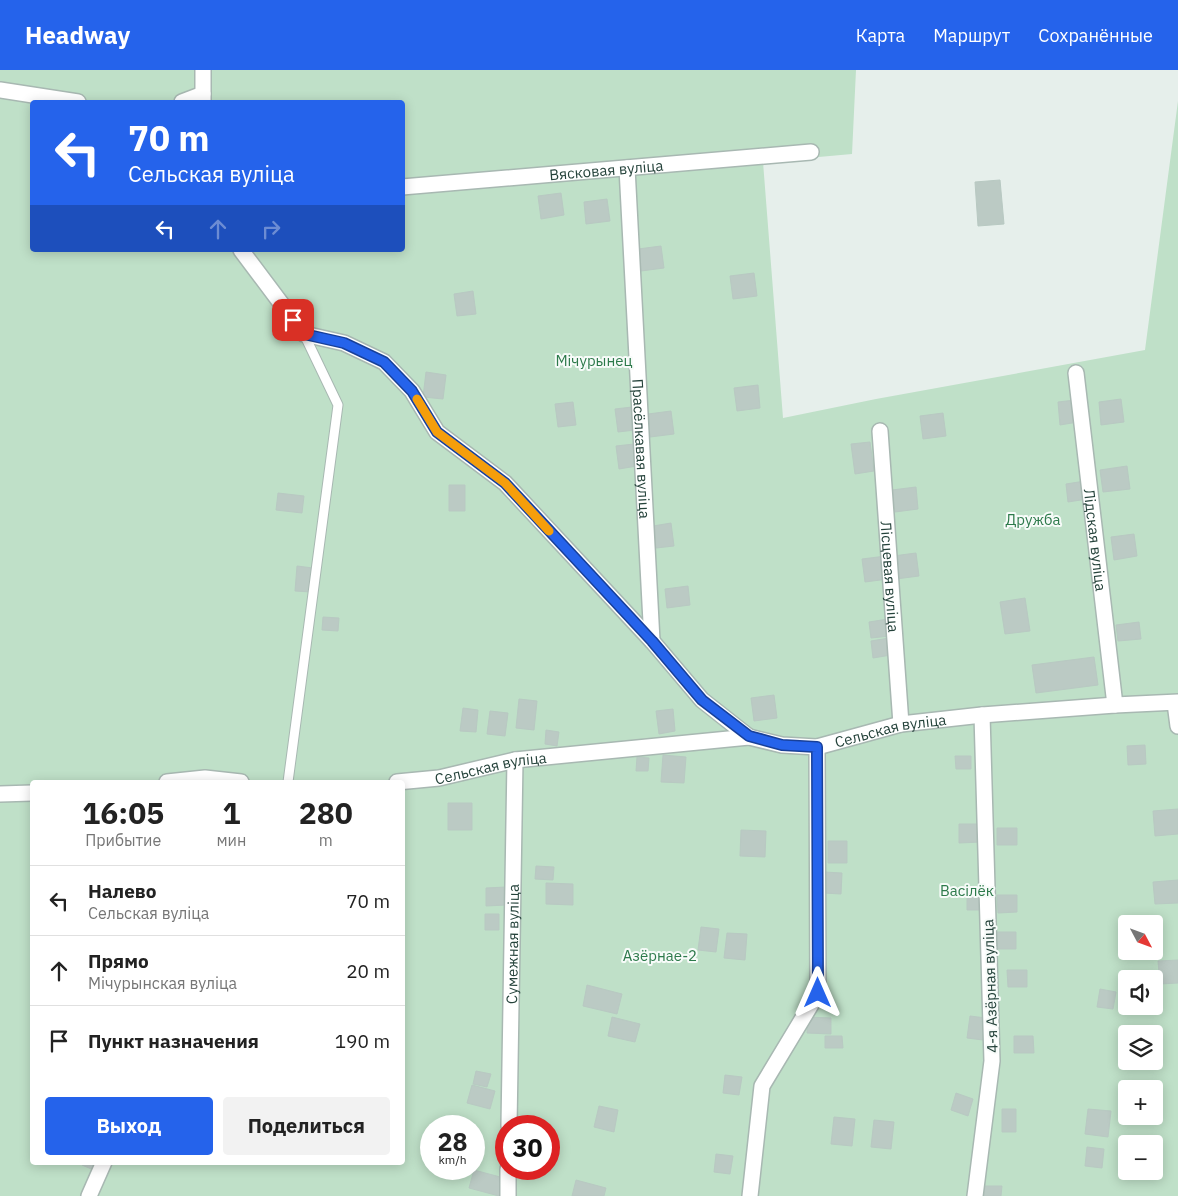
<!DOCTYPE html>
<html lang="ru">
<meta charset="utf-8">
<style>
:root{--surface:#fff;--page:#f2f2f2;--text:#222;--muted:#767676;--line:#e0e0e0;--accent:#2563eb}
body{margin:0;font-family:"IBM Plex Sans",sans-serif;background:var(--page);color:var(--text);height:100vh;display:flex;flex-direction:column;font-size:19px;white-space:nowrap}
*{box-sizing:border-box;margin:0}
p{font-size:16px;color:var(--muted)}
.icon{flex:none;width:28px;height:28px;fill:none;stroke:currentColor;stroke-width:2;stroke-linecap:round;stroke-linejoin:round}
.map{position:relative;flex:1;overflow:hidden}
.details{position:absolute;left:30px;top:710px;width:375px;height:385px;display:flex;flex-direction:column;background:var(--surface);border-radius:5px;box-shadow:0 2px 12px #0003}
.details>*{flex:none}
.hud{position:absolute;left:30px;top:30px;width:375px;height:152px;border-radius:5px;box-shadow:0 2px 12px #0003;background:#2563eb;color:#fff;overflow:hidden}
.needle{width:32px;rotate:131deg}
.fabs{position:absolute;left:1118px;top:845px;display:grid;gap:10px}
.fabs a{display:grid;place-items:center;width:45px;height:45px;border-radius:5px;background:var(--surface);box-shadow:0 2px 12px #0003;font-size:25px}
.speed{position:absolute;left:420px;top:1045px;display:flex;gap:10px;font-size:25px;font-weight:700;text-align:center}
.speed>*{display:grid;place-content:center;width:65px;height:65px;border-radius:50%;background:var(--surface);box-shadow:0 2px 12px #0003;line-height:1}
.speed small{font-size:12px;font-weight:400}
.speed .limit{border:8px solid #d22;background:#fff;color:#111}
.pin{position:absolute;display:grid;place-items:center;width:42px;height:42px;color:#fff;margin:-21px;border-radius:10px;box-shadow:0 2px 8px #0006}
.me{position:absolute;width:55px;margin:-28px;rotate:0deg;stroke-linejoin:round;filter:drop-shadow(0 0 4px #0008)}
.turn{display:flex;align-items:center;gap:18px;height:105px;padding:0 15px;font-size:22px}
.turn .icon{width:65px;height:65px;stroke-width:2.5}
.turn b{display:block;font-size:35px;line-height:42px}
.lanes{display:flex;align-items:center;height:48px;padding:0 15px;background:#0003;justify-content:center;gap:25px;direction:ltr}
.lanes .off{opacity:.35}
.eta{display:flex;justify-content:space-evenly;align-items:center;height:85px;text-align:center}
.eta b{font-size:30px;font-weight:700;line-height:35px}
.action{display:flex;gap:10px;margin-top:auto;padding:10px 15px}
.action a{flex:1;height:58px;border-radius:5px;background:var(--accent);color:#fff;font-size:20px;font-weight:700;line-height:58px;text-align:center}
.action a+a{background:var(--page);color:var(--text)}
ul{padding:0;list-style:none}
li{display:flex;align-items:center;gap:15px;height:70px;padding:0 15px;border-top:1px solid var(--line)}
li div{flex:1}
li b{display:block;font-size:19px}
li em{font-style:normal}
header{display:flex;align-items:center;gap:30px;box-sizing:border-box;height:70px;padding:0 25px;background:var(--accent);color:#fff}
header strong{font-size:24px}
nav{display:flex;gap:28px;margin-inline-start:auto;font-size:18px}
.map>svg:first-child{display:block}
</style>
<header>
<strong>Headway</strong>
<nav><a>Карта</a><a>Маршрут</a><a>Сохранённые</a></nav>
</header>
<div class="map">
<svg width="1178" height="1126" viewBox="0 0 1178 1126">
<rect width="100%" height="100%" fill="#e6efeb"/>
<path fill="#bfe0c8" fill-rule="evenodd" d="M0,0h856l-4,84 -89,8 20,256 93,-19 269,-49 33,-249v1095h-1178zM32,32h370v148h-370zM32,712h370v380h-370zM1126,854h28v27h-28zM1126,909h28v27h-28zM1126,964h28v27h-28zM1126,1019h28v27h-28zM431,1056h43v43h-43zM506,1056h43v43h-43zM1126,1074h28v27h-28z"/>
<path fill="#bbcac4" stroke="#b8c9c2" d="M1000,110l4,44 -26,2 -3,-44z
M561,123l3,22 -23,4 -3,-23z
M607,129l3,22 -24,3 -2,-22z
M661,176l3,22 -23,3 -3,-22z
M754,203l3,23 -24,3 -3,-23z
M473,221l3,23 -19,2 -3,-22z
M426,302l20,3 -3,24 -20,-2z
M758,315l2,23 -23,3 -3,-23z
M1121,329l3,23 -23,3 -2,-23z
M1075,330l3,22 -18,3 -2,-23z
M573,332l3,23 -18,2 -3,-23z
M632,337l3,23 -17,2 -3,-23z
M671,341l3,23 -24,3 -2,-23z
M943,343l3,23 -23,3 -3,-23z
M870,372l4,29 -19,3 -4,-30z
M634,374l3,22 -18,3 -3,-23z
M1127,396l3,23 -27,3 -3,-22z
M1085,411l2,18 -19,3 -2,-18z
M449,415h16v26h-16z
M916,417l2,22 -23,3 -3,-22z
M278,423l26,3 -2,17 -26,-3z
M671,453l3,23 -18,2 -3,-22z
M1134,464l3,22 -23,4 -3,-23z
M916,483l3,23 -23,3 -3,-23z
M886,486l2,23 -23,3 -3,-23z
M297,496l16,2 -2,24 -16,-1z
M688,516l2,19 -23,3 -2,-19z
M1025,528l5,33 -25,3 -5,-32z
M323,547l16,1 -1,13 -16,-1z
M888,549l2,17 -19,2 -2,-16z
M1139,552l2,17 -23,2 -2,-16z
M889,568l2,17 -18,3 -2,-17z
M1094,587l4,28 -62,8 -4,-28z
M774,625l3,23 -23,3 -3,-23z
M519,629l18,2 -3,29 -18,-2z
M463,638l15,2 -2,22 -16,-1z
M673,639l2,22 -16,3 -3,-23z
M490,641l18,2 -3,23 -18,-2z
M546,660l13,2 -2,14 -12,-2z
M1145,675l1,19 -18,1 -1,-19z
M663,685l23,2 -2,26 -23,-1z
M955,686h16v13h-15z
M637,687l12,1 -1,13h-12z
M448,733h24v27h-24z
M1178,739v25l-23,2 -2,-25z
M959,754h22v18l-22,1z
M997,758h20v17h-20z
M741,760l25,1 -1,26 -25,-1z
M828,771h19v22h-19z
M536,796l18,1 -1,13 -18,-1z
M824,802l18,1 -1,21 -17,-1z
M1178,810v23l-23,1 -2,-22z
M546,813l27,1v21l-27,-1z
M506,817v18l-20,1v-18z
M967,822h16l-1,18h-15z
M997,825h20v17l-19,1z
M485,844h14v16h-14z
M701,857l18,2 -3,23 -18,-2z
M996,862h20v17h-19z
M727,863l20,1 -2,26 -21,-2z
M1178,890v23l-18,1 -2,-23z
M1007,900h20v17h-19z
M587,915l35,9 -5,20 -34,-8z
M1100,919l16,3 -3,17 -16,-2z
M970,946l16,2 -3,22 -16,-2z
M612,947l28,7 -5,18 -27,-6z
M808,947l23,1v16l-24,-1z
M825,966h17l1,12h-18z
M1014,966h19l1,17h-20z
M476,1001l15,3 -4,13 -14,-3z
M725,1005l17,2 -3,18 -16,-2z
M472,1015l23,6 -5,18 -23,-6z
M956,1023l17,6 -5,17 -17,-6z
M599,1036l19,4 -4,22 -20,-5z
M1002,1039h14v23h-14z
M1088,1039l23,2 -3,26 -23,-3z
M834,1047l21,2 -3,27 -21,-2z
M874,1050l20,2 -3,27 -20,-2z
M1087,1077l17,2 -2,19 -17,-2z
M716,1084l17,2 -3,18 -16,-2z
M83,1092h17l-4,9 -14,-6z
M474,1100l30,8 -5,18 -30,-8z
M576,1110l30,8 -2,8h-32z
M982,1116h20l-1,10h-19z"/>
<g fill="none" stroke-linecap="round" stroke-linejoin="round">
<defs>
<path id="service" d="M288,712l50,-377 -34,-71"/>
<g id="minor">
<path d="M0,20l78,12"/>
<path d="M203,24v-24"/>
<path d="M182,32l21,-8v8"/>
<path id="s1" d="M627,98l25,473"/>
<path id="s2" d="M402,117l409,-35"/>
<path d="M241,180l63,84 40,9 40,19 28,29 25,41 68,51 147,158 50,59 47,37"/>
<path id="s3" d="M1076,303l39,332"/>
<path id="s4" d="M880,361l21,293"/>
<path d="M1175,633l3,23"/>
<path d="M167,712l38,-4 36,4"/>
<path id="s5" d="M397,712l42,-4 76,-18 234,-23 33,8 35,2 84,-23 81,-9 133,-10 63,-3"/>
<path d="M0,724l32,-1"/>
<path id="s6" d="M509,1056l6,-366"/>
<path d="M89,1126l15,-34"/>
<path d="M508,1126v-27"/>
<path d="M750,1126l12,-110 56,-93 -1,-246"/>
<path d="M975,1126l17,-135 -10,-346"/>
</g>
</defs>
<use href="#service" stroke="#a8b8b2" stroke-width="11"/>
<use href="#minor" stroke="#a8b8b2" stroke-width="18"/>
<use href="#service" stroke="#fff" stroke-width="9"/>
<use href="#minor" stroke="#fff" stroke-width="15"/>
</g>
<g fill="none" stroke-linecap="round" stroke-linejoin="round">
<defs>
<path id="route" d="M293,250l11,14 40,9 40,19 28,29 25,41 68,51 147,158 50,59 47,36 33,9 35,2 1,246"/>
</defs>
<use href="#route" stroke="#184099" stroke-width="12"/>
<use href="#route" stroke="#2563eb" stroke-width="9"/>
<path stroke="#f59e0b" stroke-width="9" d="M417,329l20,33 68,51 44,48"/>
</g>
<g text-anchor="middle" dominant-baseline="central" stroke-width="4" stroke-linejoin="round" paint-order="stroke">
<g font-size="15" fill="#24423a" stroke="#f7fbf9">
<text stroke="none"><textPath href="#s2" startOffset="205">Вясковая вуліца</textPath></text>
<text stroke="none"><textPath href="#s1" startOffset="281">Прасёлкавая вуліца</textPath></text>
<text stroke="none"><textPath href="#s3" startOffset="168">Лідская вуліца</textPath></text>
<text stroke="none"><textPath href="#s4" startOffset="146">Лісцевая вуліца</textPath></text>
<text stroke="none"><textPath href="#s5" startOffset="500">Сельская вуліца</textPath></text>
<text stroke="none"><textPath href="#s5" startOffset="95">Сельская вуліца</textPath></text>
<text stroke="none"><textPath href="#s6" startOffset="182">Сумежная вуліца</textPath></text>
<text transform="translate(990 916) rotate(-92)">4-я Азёрная вуліца</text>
</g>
<g font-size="15" fill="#2d7a4b" stroke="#f7fbf9">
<text x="594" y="290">Мічурынец</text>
<text x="1033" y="449">Дружба</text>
<text x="967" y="820">Васілёк</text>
<text x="660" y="885">Азёрнае-2</text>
</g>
</g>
</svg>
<div class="fabs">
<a><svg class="needle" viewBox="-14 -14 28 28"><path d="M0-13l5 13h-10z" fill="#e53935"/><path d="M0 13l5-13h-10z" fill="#767676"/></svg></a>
<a><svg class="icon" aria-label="sound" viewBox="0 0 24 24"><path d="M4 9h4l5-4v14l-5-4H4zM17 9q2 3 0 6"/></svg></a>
<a><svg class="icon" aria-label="layers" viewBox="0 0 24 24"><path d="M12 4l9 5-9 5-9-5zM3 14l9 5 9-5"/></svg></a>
<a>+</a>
<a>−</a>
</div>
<div class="speed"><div>28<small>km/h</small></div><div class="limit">30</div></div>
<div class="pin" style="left:293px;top:250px;background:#d93025"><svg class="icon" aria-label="arrive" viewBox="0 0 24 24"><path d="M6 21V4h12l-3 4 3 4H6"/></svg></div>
<svg class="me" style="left:818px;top:923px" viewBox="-20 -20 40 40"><path d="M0-17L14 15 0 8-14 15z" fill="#2563eb" stroke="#fff" stroke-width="4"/></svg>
<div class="hud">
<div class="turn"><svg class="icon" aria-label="left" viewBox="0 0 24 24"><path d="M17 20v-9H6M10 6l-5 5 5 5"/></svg><div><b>70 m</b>Сельская вуліца</div></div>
<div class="lanes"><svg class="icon" aria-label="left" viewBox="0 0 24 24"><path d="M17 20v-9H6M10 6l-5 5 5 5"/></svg><svg class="icon off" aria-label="ahead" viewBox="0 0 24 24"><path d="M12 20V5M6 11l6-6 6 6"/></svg><svg class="icon off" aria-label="right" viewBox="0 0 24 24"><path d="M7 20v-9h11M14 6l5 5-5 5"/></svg></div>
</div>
<section class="details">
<div class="eta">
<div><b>16:05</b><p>Прибытие</p></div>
<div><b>1</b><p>мин</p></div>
<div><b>280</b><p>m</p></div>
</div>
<ul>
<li><svg class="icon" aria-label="left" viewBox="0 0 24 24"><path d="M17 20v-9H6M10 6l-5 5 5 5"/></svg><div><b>Налево</b><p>Сельская вуліца</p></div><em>70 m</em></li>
<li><svg class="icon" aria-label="ahead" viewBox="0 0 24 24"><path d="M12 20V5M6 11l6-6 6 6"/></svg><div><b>Прямо</b><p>Мічурынская вуліца</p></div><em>20 m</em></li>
<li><svg class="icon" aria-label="arrive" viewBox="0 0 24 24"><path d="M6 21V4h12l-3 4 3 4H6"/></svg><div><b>Пункт назначения</b></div><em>190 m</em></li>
</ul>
<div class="action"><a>Выход</a><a>Поделиться</a></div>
</section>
</div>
